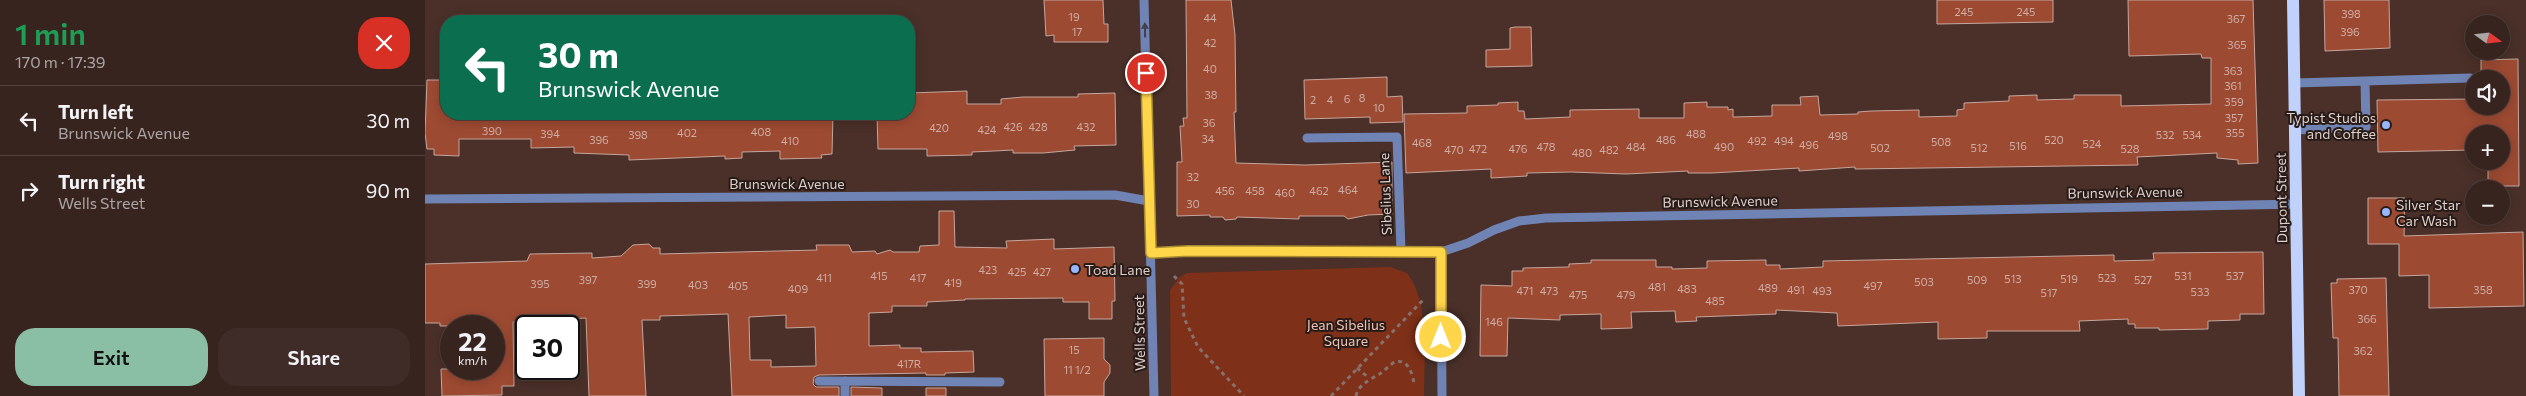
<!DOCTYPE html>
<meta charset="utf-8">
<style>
:root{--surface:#38241f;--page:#3f2c28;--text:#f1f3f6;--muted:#aba4a4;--line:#52413d;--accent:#8abfa5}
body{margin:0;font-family:Commissioner,sans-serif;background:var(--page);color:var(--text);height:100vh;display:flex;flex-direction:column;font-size:19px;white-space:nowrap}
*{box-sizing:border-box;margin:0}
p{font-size:16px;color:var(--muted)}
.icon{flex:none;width:28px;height:28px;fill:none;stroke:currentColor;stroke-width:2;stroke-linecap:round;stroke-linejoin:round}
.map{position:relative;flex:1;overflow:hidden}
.details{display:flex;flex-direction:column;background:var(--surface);width:425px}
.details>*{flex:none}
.top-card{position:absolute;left:15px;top:15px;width:475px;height:105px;border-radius:20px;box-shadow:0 2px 12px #0003,0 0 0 1px var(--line);background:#0b6e4f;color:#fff;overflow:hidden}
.needle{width:32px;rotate:105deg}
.buttons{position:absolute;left:2040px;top:15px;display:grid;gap:10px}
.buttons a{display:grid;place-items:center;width:45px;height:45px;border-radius:50%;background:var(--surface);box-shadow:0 2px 12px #0003,0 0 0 1px var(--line);font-size:25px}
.speed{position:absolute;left:15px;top:315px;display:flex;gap:10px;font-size:25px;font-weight:700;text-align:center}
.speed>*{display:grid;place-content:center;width:65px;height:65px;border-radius:50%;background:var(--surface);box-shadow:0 2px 12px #0003,0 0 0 1px var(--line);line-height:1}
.speed small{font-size:12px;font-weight:400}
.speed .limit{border:2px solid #111;border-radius:8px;background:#fff;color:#111}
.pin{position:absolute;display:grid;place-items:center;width:42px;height:42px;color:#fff;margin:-21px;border:2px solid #fff;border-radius:50%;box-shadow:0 1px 5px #0007}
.me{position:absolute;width:55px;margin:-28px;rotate:0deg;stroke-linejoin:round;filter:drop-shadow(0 0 4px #0008)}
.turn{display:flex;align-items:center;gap:18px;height:105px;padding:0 15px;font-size:22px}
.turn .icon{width:65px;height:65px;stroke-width:2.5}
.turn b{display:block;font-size:35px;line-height:42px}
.round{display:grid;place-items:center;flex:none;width:52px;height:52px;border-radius:20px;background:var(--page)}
.head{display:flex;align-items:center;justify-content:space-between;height:85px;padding:0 15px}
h1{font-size:30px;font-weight:600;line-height:38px;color:#1e9e55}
.primary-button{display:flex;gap:10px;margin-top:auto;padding:10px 15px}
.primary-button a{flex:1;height:58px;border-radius:20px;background:var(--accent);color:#111;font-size:20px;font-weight:600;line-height:58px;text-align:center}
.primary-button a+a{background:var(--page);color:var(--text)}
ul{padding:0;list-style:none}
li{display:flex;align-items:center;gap:15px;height:70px;padding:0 15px;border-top:1px solid var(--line)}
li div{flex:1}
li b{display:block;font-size:19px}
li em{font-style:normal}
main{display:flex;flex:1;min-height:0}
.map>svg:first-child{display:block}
</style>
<main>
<section class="details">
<div class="head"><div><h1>1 min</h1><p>170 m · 17:39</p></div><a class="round" style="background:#d93025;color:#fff"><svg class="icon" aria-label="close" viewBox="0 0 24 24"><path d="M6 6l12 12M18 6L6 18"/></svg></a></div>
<ul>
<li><svg class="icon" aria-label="left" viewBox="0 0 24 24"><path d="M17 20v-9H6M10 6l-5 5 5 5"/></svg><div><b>Turn left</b><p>Brunswick Avenue</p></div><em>30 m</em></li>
<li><svg class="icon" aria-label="right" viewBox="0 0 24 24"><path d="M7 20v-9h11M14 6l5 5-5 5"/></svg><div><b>Turn right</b><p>Wells Street</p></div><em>90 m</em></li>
</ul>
<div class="primary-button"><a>Exit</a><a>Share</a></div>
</section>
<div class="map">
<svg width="2101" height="396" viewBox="0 0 2101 396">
<rect width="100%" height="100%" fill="#4a3029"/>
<path fill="#7e3018" d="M965,267l17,6c23,29 17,87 17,123h-253l-1,-106 9,-12 8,-5z"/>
<path fill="#9d4a32" stroke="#c6a69d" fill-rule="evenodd" d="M619,0h59l1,24h4v18h-54v-7l-8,1z
M761,0h45l4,35 1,77h-2l2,51 69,2 87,-3v52l-24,1 -20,4 -4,-3h-45v3l-62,-2 -1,2 -11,1 -2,-3h-13v-2l-33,1v-54h5l-2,-36h4l-1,-8h4z
M1512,0h116v22l-116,2z
M1703,0h125l5,163 -20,1v-4l-21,-2v-5l-80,4 1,8 -283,4v-2l-56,4v-3l-87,5h-24v-2l-62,3 -55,-2 -44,1v3l-36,2v-9l-85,4 -2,-59 63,-1v-7l31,-1v-2l20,-1v9h6l1,8 45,-2v-7l69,-1v9h45v-15l23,-1v5h21v3l5,-1v8l39,-1v-11h29l-1,-8 18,-1 2,19 38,-1v-2l13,-1 48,-1v7l38,-1v-6l7,-1v-6l45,-2v-5l28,-1v5l37,-1v-4h47v11l90,-2v-46h-9l-1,-4 -72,2z
M1899,0h65l1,48 -65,3z
M1090,27h16l1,39 -46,1v-17l24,-1v-21z
M2093,59l1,127h-31v-25h13v-27h-27v16l-96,2 -1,-52 97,-1v7h27v-27h-20v-19z
M962,77v20l15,-1 1,26 -33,1v-6l-65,2 -1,-39z
M2,80h19v34h387l-1,40 -11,1 1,3 -42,1v-8l-38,1v6l-17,1v-3l-96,4v-5l-55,-2v-6l-43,1v-9h-72v17l-25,-1v-6h-7l-2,-16z
M542,91v13h34v-5l22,-2h55v-3l37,-1 1,52 -42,1 1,4 -32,3h-30v-3l-19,1 -22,1v3l-45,1v-7h-49l-1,-35h32v-21z
M1943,198h37l-1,38 119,-4 1,74 -95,2v-33l-30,1v-32h-31z
M514,211h15l1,36 52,1 -1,-7 48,-2v10l60,-2 1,54h-3v18h-23v-17h-26v-4l-98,1v1l-38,2v4h-35v6l-23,1v33l31,-1v3h21v4l52,-1 1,21 -29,1v2h-19v-2l-107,2 -5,2 -1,7 3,3h23v9h-107l-4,-82 -68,2v4h-18l4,76h-57l-3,-78 -73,4 1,64h-12v9l-60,1 -1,-27h53v-43h-54v-3h-15v-59l102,-3 3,-7 62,-1v5l29,-2 12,-11 16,-1 4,4h7v6l157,-4 -1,-5h33l3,7 23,-1 2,3 13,-4 3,2h26l1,-6 19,-1zM361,315v13l29,-1 1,39 -45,1v-7h-21l-1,-43z
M1838,252l1,62h-24v6l-32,1v8l-49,1v-2h-24v-4h-7v-5l-49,2 1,10h-93v7l-49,1v-17l-100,4 -1,-13 -61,-3v4l-80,3 1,4 -21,1 -1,-11 -44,1 1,16 -31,1v-15l-41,1v5l-52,-2 -1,38h-27l1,-71 31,1v-15h11v-3l46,-1v-3l22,-1v-3h65v7h16v2l35,-1v-7l59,-1v5h14v4l43,-2v-6l291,-6v6l40,-1 -1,-7z
M1961,278l3,118h-50l-1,-58h-5l-2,-55h6v-4z
M679,338v21l6,6v8l-6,9v14h-59l-1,-57z
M426,387l31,1v8h-31z
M501,388h20v8h-20z"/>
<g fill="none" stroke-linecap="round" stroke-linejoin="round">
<path stroke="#88716c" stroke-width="3" stroke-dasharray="4 4" stroke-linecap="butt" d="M749,276l8,8 2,34 14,29 46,49
M932,368l12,10
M906,396l93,-97
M931,396c3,-13 16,-17 25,-23 4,-3 8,-7 12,-10 14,-7 20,11 21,21"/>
<path stroke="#6f84b5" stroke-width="9" d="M719,0l10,396
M1940,81l105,-3
M1869,83l71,-2 1,46 -71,3
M882,138l90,-1 4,114
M0,199l690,-4 34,6
M1016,252l1,144
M726,253l37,-2 253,1 27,-9 26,-13 25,-9 27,-3 750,-14
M394,381l181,1
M420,381v15"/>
<path stroke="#c0d2fb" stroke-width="12" d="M1868,0l6,396"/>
</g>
<defs><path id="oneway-solid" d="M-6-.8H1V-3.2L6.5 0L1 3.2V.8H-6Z" transform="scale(1.25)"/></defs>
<use fill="#40404f" href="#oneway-solid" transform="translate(720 30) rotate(-91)"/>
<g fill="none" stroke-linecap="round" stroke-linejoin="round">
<defs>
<path id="route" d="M721,73l5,180 37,-2 253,1v85"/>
</defs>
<use href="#route" stroke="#a68a30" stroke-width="12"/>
<use href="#route" stroke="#ffd54a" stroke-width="9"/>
</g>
<g fill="#98b6fd" stroke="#271b18" stroke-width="2">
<circle cx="1961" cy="125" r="5"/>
<circle cx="1961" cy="212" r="5"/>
<circle cx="650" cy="269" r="5"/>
</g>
<g text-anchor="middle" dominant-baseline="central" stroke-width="4" stroke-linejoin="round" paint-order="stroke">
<g font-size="11" fill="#ceada4">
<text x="1539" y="11">245</text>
<text x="1601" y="11">245</text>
<text x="1926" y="13">398</text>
<text x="649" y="16">19</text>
<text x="785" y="17">44</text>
<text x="1811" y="18">367</text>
<text x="652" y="31">17</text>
<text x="1925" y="31">396</text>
<text x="785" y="42">42</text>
<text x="1812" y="44">365</text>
<text x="785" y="68">40</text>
<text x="1808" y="70">363</text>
<text x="1808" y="85">361</text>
<text x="786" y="94">38</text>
<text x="937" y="97">8</text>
<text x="922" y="98">6</text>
<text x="888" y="99">2</text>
<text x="905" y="99">4</text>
<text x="1809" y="101">359</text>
<text x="954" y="107">10</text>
<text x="1809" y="117">357</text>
<text x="784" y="122">36</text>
<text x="588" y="126">426</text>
<text x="613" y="126">428</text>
<text x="661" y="126">432</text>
<text x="514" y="127">420</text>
<text x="562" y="129">424</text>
<text x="67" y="130">390</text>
<text x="336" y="131">408</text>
<text x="262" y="132">402</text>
<text x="1810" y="132">355</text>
<text x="125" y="133">394</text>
<text x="1271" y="133">488</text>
<text x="213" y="134">398</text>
<text x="1740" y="134">532</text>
<text x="1767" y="134">534</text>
<text x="1413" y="135">498</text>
<text x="783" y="138">34</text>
<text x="174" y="139">396</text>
<text x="1241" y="139">486</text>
<text x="1629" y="139">520</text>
<text x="365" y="140">410</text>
<text x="1332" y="140">492</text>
<text x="1359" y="140">494</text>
<text x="1516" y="141">508</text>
<text x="997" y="142">468</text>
<text x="1667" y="143">524</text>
<text x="1384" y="144">496</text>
<text x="1593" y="145">516</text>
<text x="1121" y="146">478</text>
<text x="1211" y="146">484</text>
<text x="1299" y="146">490</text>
<text x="1455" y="147">502</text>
<text x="1554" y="147">512</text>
<text x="1053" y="148">472</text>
<text x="1093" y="148">476</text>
<text x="1705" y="148">528</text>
<text x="1029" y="149">470</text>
<text x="1184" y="149">482</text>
<text x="1157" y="152">480</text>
<text x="768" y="176">32</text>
<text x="923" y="189">464</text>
<text x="800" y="190">456</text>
<text x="830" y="190">458</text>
<text x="894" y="190">462</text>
<text x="860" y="192">460</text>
<text x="768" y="203">30</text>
<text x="563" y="269">423</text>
<text x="592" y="271">425</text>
<text x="617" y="271">427</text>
<text x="454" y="275">415</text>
<text x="1758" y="275">531</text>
<text x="1810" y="275">537</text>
<text x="399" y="277">411</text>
<text x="493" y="277">417</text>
<text x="1682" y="277">523</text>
<text x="1588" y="278">513</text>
<text x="1644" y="278">519</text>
<text x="163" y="279">397</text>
<text x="1552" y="279">509</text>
<text x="1718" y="279">527</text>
<text x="1499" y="281">503</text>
<text x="528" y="282">419</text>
<text x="115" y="283">395</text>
<text x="222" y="283">399</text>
<text x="273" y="284">403</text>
<text x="313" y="285">405</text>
<text x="1448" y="285">497</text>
<text x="1232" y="286">481</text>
<text x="1343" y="287">489</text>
<text x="373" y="288">409</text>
<text x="1262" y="288">483</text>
<text x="1371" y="289">491</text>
<text x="1933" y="289">370</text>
<text x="2058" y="289">358</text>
<text x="1100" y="290">471</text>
<text x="1124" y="290">473</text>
<text x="1397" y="290">493</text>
<text x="1775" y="291">533</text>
<text x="1624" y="292">517</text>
<text x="1153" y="294">475</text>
<text x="1201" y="294">479</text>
<text x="1290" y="300">485</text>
<text x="1942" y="318">366</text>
<text x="1069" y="321">146</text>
<text x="649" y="349">15</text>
<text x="1938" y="350">362</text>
<text x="484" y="363">417R</text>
<text x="652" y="369">11 1/2</text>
</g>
<g font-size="14" fill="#dfceca" stroke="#271b18" text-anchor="start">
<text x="1951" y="117" text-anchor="end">Typist Studios<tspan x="1951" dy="16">and Coffee</tspan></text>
<text x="1971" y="204">Silver Star<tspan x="1971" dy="16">Car Wash</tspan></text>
<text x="660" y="269">Toad Lane</text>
</g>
<g font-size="14" fill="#dfceca" stroke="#271b18">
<text x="362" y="183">Brunswick Avenue</text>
<text transform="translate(1700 192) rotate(-1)">Brunswick Avenue</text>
<text transform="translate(960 194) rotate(-92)">Sibelius Lane</text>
<text transform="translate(1856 198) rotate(-91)">Dupont Street</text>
<text transform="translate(1295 201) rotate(-1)">Brunswick Avenue</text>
<text transform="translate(714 333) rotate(-91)">Wells Street</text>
</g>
<g font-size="14" fill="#f1c1b3" stroke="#271b18">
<text x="921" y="324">Jean Sibelius<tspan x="921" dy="16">Square</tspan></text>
</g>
</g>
</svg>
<div class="buttons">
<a><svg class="needle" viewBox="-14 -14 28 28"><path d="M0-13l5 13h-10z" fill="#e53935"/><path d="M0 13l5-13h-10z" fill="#aba4a4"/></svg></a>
<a><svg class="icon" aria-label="sound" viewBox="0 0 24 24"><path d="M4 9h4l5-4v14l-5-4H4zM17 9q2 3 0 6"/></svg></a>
<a>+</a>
<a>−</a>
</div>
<div class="speed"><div>22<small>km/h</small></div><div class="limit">30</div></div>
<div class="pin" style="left:721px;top:73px;background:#d93025"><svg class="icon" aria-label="arrive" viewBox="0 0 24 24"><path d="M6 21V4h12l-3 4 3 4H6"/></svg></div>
<svg class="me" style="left:1016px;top:337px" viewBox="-20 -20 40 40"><circle r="17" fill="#ffd54a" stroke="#fff" stroke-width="3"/><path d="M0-11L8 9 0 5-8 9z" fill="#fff"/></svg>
<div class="top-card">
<div class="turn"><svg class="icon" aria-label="left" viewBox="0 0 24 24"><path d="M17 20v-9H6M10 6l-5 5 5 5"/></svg><div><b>30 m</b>Brunswick Avenue</div></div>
</div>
</div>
</main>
